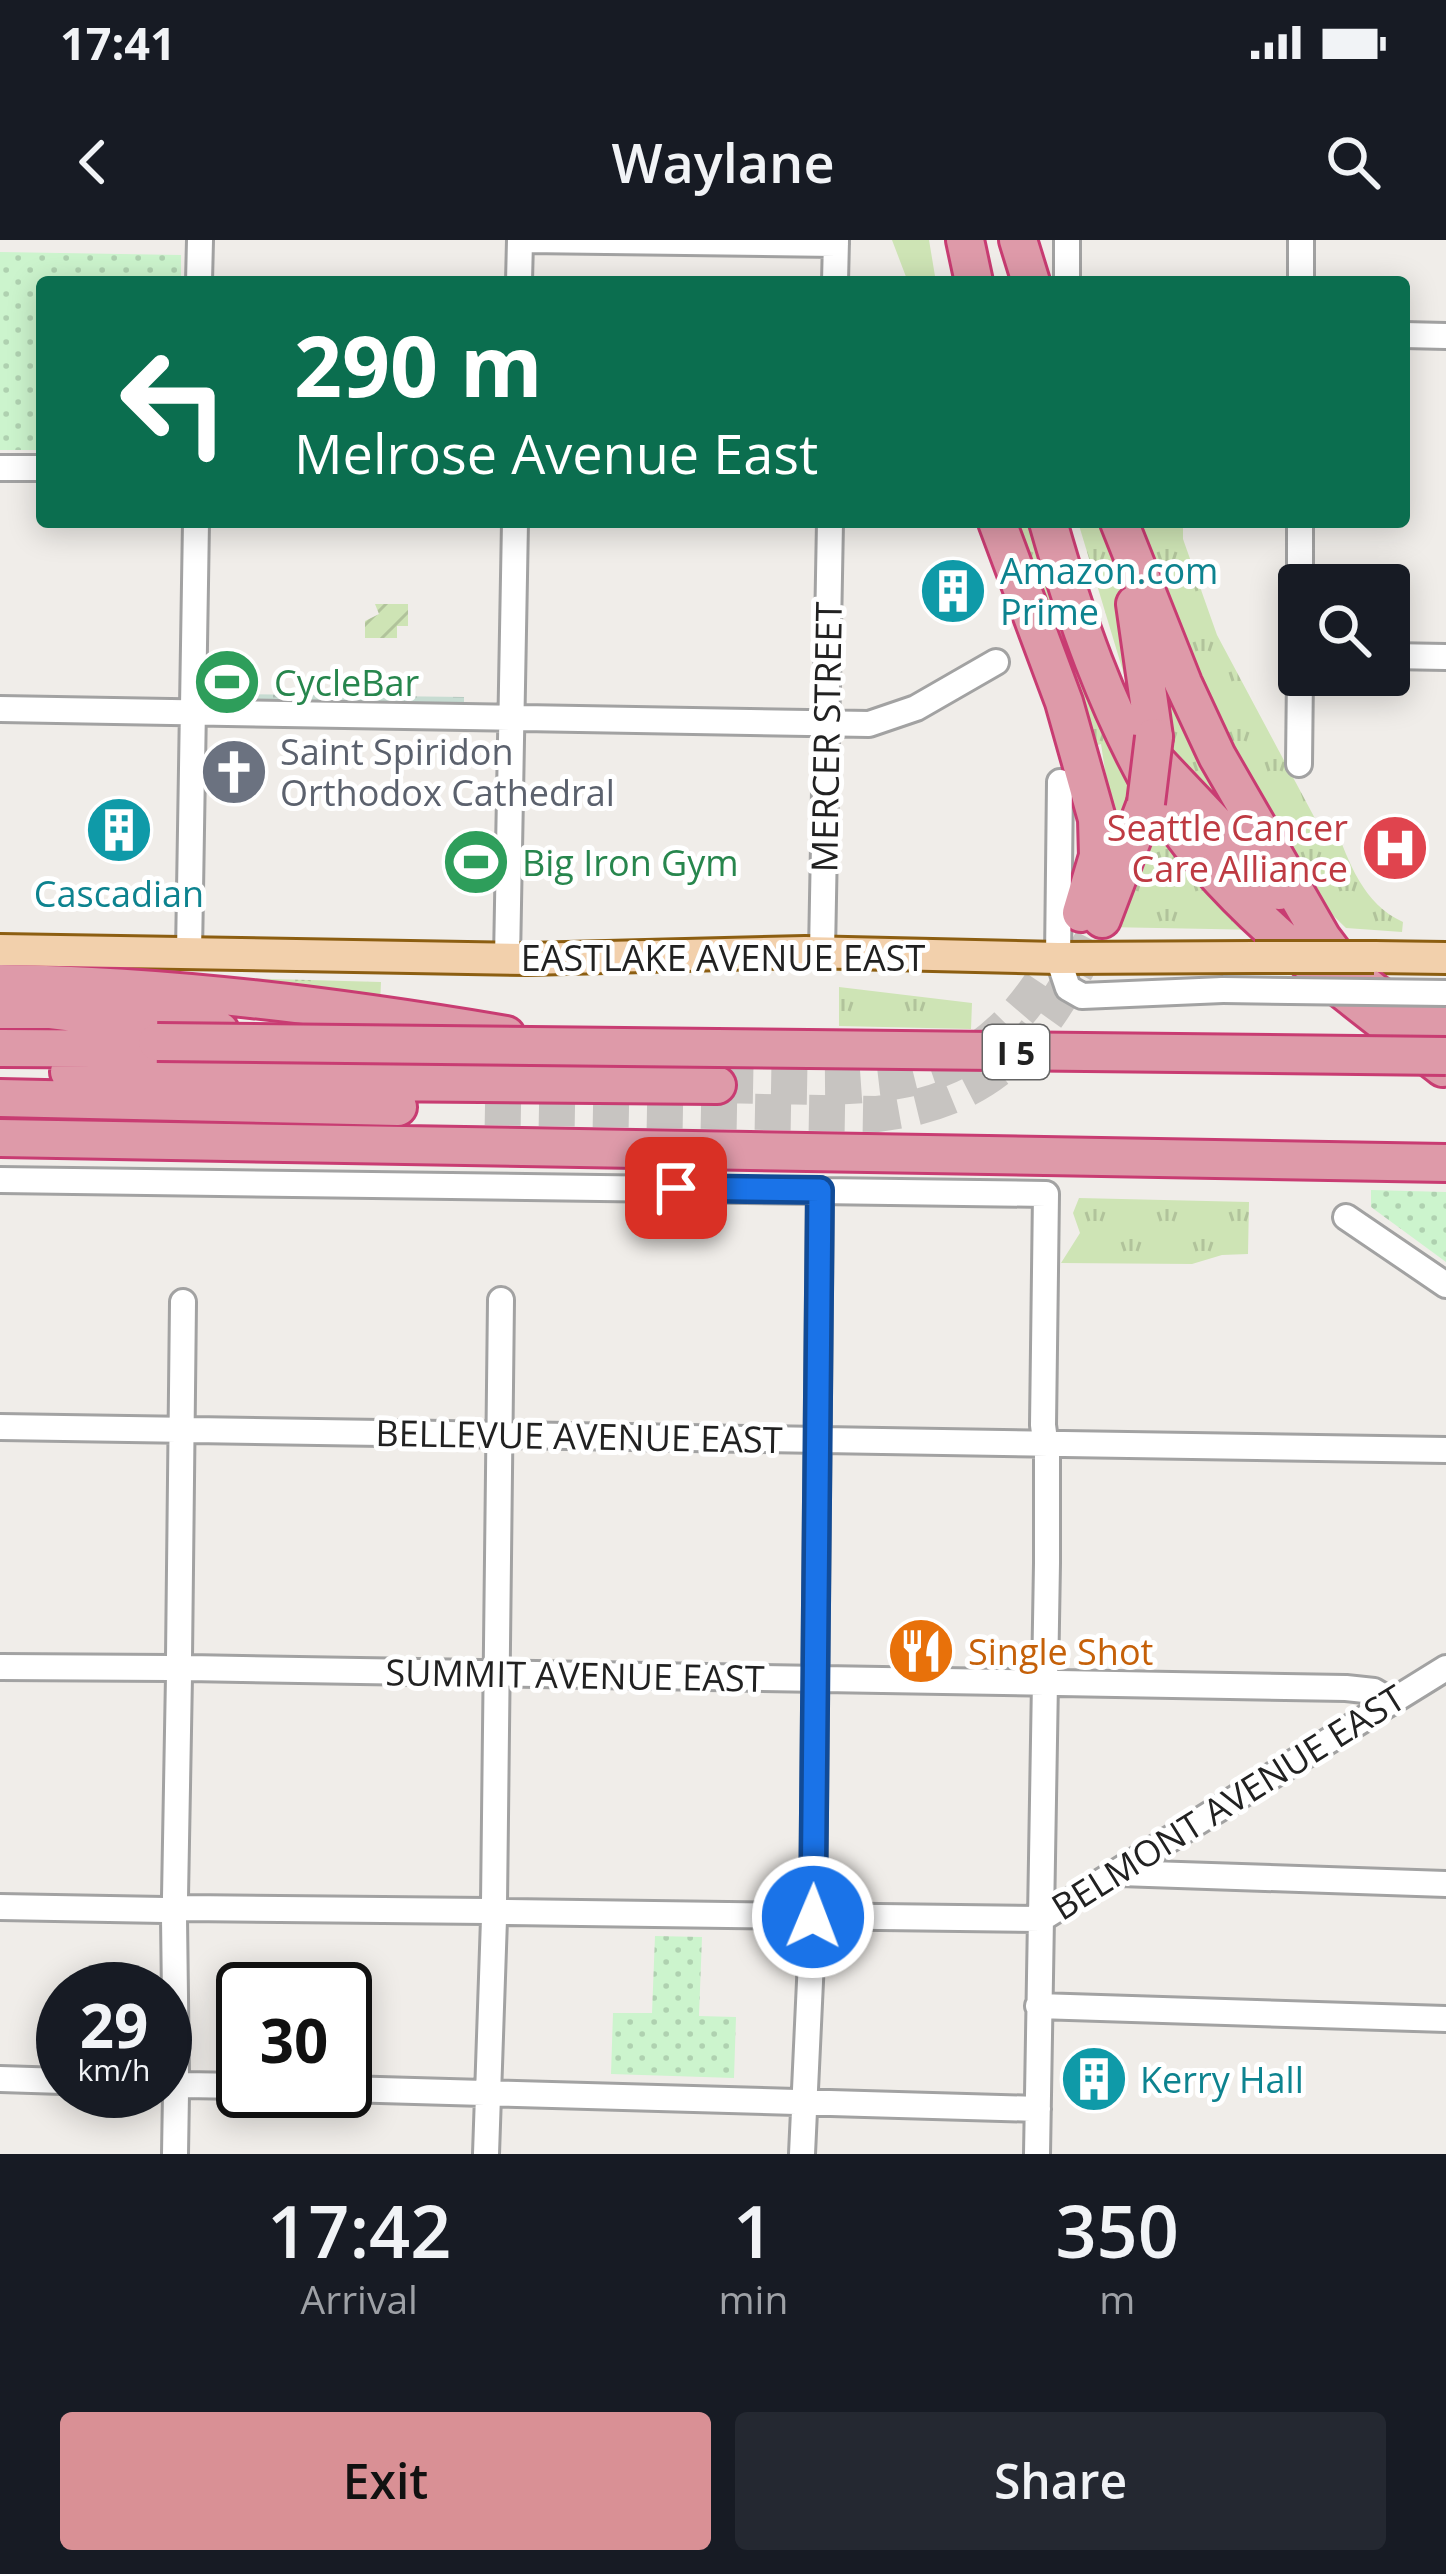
<!DOCTYPE html>
<style>
:root{--surface:#171b24;--page:#242831;--text:#f1f3f6;--muted:#9ea1a6;--accent:#d99095}
body{margin:0;font-family:"Open Sans",sans-serif;background:var(--page);color:var(--text);height:100vh;display:flex;flex-direction:column;font-size:45px;white-space:nowrap}
*{box-sizing:border-box;margin:0}
p{font-size:39px;color:var(--muted)}
.icon{flex:none;width:66px;height:66px;fill:none;stroke:currentColor;stroke-width:2;stroke-linecap:round;stroke-linejoin:round}
.map{position:relative;height:1914px;overflow:hidden}
.sheet{display:flex;flex-direction:column;background:var(--surface);flex:1}
.sheet>*{flex:none}
.guide{position:absolute;left:36px;top:36px;width:1374px;height:252px;border-radius:12px;box-shadow:0 6px 30px #0003;background:#0b6e4f;color:#fff;overflow:hidden}
.fabs{position:absolute;left:1278px;top:324px;display:grid;gap:24px}
.fabs a{display:grid;place-items:center;width:132px;height:132px;border-radius:12px;background:var(--surface);box-shadow:0 6px 30px #0003;font-size:60px}
.speed{position:absolute;left:36px;top:1722px;display:flex;gap:24px;font-size:60px;font-weight:700;text-align:center}
.speed>*{display:grid;place-content:center;width:156px;height:156px;border-radius:50%;background:var(--surface);box-shadow:0 6px 30px #0003;line-height:1}
.speed small{font-size:30px;font-weight:400}
.speed .limit{border:6px solid #111;border-radius:18px;background:#fff;color:#111}
.pin{position:absolute;display:grid;place-items:center;width:102px;height:102px;color:#fff;margin:-51px;border-radius:24px;box-shadow:0 6px 18px #0006}
.me{position:absolute;width:132px;margin:-66px;rotate:1deg;stroke-linejoin:round;filter:drop-shadow(0 0 9px #0008)}
.turn{display:flex;align-items:center;gap:42px;height:252px;padding:0 60px;font-size:54px}
.turn .icon{width:156px;height:156px;stroke-width:2.5}
.turn b{display:block;font-size:84px;line-height:102px}
.eta{display:flex;justify-content:space-evenly;align-items:center;height:204px;text-align:center}
.eta b{font-size:72px;font-weight:600;line-height:84px}
.action{display:flex;gap:24px;margin-top:auto;padding:24px 60px}
.action a{flex:1;height:138px;border-radius:12px;background:var(--accent);color:#111;font-size:48px;font-weight:600;line-height:138px;text-align:center}
.action a+a{background:var(--page);color:var(--text)}
.status{display:flex;justify-content:space-between;align-items:center;height:84px;padding:0 60px;background:var(--surface);direction:ltr}
.status svg{height:33px;fill:currentColor}
header{display:flex;justify-content:space-between;align-items:center;height:156px;padding:0 60px;background:var(--surface);font-size:54px;font-weight:600}
.map>svg:first-child{display:block}
</style>
<div class="status"><b>17:41</b><svg viewBox="0 0 49 12"><path d="M0 12V9h3v3zM5 12V6h3v6zM10 12V3h3v9zM15 12V0h3v12zM26 1h20v11H26zM47 4h2v5h-2z"/></svg></div>
<header><svg class="icon" aria-label="back" viewBox="0 0 24 24"><path d="M15 5l-7 7 7 7"/></svg>Waylane<svg class="icon" aria-label="search" viewBox="0 0 24 24"><circle cx="10" cy="10" r="6"/><path d="M15 15l6 6"/></svg></header>
<div class="map">
<svg width="1446" height="1914" viewBox="0 0 1446 1914">
<defs>
<pattern id="grass-tufts" width="24" height="20" patternUnits="userSpaceOnUse" patternTransform="scale(3)"><rect width="24" height="20" fill="#cee4b5"/><path d="M3 7l-1-3M5 7V3M7 7l1-3M15 17l-1-3M17 17v-4M19 17l1-3" fill="none" stroke="#b1c39b"/></pattern>
<pattern id="wetland-marsh" width="20" height="14" patternUnits="userSpaceOnUse" patternTransform="scale(3)"><rect width="20" height="14" fill="#c7dcd2"/><path d="M1 5h8M5 5V1M11 12h8M15 12V8" fill="none" stroke="#abbcb4"/></pattern>
<pattern id="park-dots" width="8" height="8" patternUnits="userSpaceOnUse" patternTransform="scale(3)"><rect width="8" height="8" fill="#ccf4cd"/><path d="M2 2h.1M6 6h.1" fill="none" stroke="#afd1b0" stroke-width="1.8" stroke-linecap="round"/></pattern>
<pattern id="garden-furrows" width="10" height="10" patternUnits="userSpaceOnUse" patternTransform="scale(3)"><rect width="10" height="10" fill="#cee4b5"/><path d="M-1 1l2-2M0 10L10 0M9 11l2-2" fill="none" stroke="#b1c39b"/></pattern>
</defs>
<rect width="100%" height="100%" fill="#f0ede9"/>
<path fill="url(#grass-tufts)" d="M892,0h37l7,42h-28z
M1019,282h31l88,263 -22,57 -15,-98 -6,2z
M1078,282h24l28,95 5,94z
M1140,282h43v17l34,96 102,191h16c14,36 28,78 68,96l-1,10 -56,-4 -32,-31 -118,-221z
M1158,409l136,279 -10,-1 -109,-128z
M1155,570l108,120 -158,-3z
M164,736l217,6 -1,24z
M839,747l133,16 -1,26 -132,-3z
M1079,958l170,4 -1,52 -26,1 -30,9 -131,-1 19,-30 -7,-20z"/>
<path fill="url(#wetland-marsh)" d="M239,454l225,3v9l-225,-3z"/>
<path fill="url(#park-dots)" d="M0,12l181,3v27h-139v168h-42z
M1371,950l75,2v70l-75,-55z
M655,1696l47,1 -3,79 37,1 -2,61 -123,-4 2,-61h39z"/>
<path fill="url(#garden-furrows)" d="M375,364h33v22h-11v12h-32v-17l14,-7z"/>
<g fill="none" stroke-linecap="round" stroke-linejoin="round">
<path stroke="#c7c4c1" stroke-width="36" stroke-dasharray="36 18" stroke-linecap="butt" d="M717,845c162,2 262,22 348,-143
M485,867l392,7c127,-14 171,-86 224,-192"/>
<defs>
<path id="minor" d="M527,0l309,4
M199,42l1,-42
M519,42l1,-42
M835,42l1,-42
M1067,42v-42
M1301,42v-42
M1404,95l42,1
M0,228h42
M1300,345v-63
M1389,416l57,1
M0,469l869,15 47,-16 80,-46
M1299,524l1,-89
M1060,542l-2,176 10,30 14,8 141,-6
M822,712l8,-430
M189,713l7,-431
M507,719l8,-437
M0,940l1046,14 -3,231 4,31v107l-10,591
M1346,977l100,68
M0,1187l1446,23
M179,1418l4,-356
M0,1427l170,1
M188,1428l1158,20 28,3 17,10
M1120,1633l326,11
M175,1657l4,-221
M494,1663l7,-603
M0,1667l164,3
M185,1668l301,3
M502,1672l539,7 405,-251
M174,1678l2,157
M1038,1766l408,13
M0,1839l63,2
M184,1845l59,1
M345,1849l693,20
M175,1914l1,-61
M486,1914l8,-235
M802,1914l11,-237 7,-727"/>
<path id="major" d="M0,710l527,9 278,-7 253,6 197,-1
M1374,717l72,1"/>
<path id="highway" d="M965,0l9,42
M1018,0l13,42
M997,282l67,180 33,117 1,37 -17,57
M1048,282c27,95 59,187 109,274 62,105 190,198 286,272
M1119,282l64,161 34,73 105,182c29,42 72,76 124,86
M1135,364l19,133
M1152,517l127,134
M1102,679l44,-116
M0,743c169,2 340,24 506,52
M0,770h49l171,21
M0,808l189,1
M69,832l294,10 354,3
M0,858l398,9
M0,898l1446,25"/>
</defs>
<use href="#minor" stroke="#a2a2a2" stroke-width="30"/>
<use href="#major" stroke="#8c5e11" stroke-width="36"/>
<use href="#highway" stroke="#c83c72" stroke-width="42"/>
<use href="#minor" stroke="#fff" stroke-width="24"/>
<use href="#major" stroke="#f2d0ac" stroke-width="30"/>
<use href="#highway" stroke="#de9aa9" stroke-width="36"/>
<defs>
<path id="minor-bridge" d="M1223,750l223,3"/>
<path id="major-bridge" d="M1255,717h119"/>
<path id="highway-bridge" d="M1146,563l8,-66
M157,802l1289,14"/>
</defs>
<use href="#minor-bridge" stroke="#a2a2a2" stroke-width="30" stroke-linecap="butt"/>
<use href="#major-bridge" stroke="#8c5e11" stroke-width="36" stroke-linecap="butt"/>
<use href="#highway-bridge" stroke="#c83c72" stroke-width="42" stroke-linecap="butt"/>
<use href="#minor-bridge" stroke="#fff" stroke-width="24"/>
<use href="#major-bridge" stroke="#f2d0ac" stroke-width="30"/>
<use href="#highway-bridge" stroke="#de9aa9" stroke-width="36"/>
</g>
<g fill="none" stroke-linecap="round" stroke-linejoin="round">
<defs>
<path id="route" d="M676,948l144,2 -7,727"/>
</defs>
<use href="#route" stroke="#114b97" stroke-width="30"/>
<use href="#route" stroke="#1a73e8" stroke-width="21"/>
</g>
<defs>
<symbol id="building-disc" viewBox="-11 -11 22 22"><circle r="9.5" fill="#0f9aa8" stroke="#fff"/><path d="M-4-6H4V6H1V3H-1V6H-4ZM-2.5-4.3h1.7v1.8h-1.7ZM.8-4.3h1.7v1.8H.8ZM-2.5-1h1.7V.8h-1.7ZM.8-1h1.7V.8H.8Z" fill="#fff"/></symbol>
<symbol id="stadium-disc" viewBox="-11 -11 22 22"><circle r="9.5" fill="#2e9e5b" stroke="#fff"/><path d="M0-5a6.5 5 0 1 0 0 10a6.5 5 0 1 0 0-10ZM-3.5-1.8h7v3.6h-7Z" fill="#fff"/></symbol>
<symbol id="church-disc" viewBox="-11 -11 22 22"><circle r="9.5" fill="#6b7280" stroke="#fff"/><path d="M-1.2-6h2.4v3.5h3.3v2.4h-3.3V6h-2.4V-.1h-3.3v-2.4h3.3Z" fill="#fff"/></symbol>
<symbol id="hospital-disc" viewBox="-11 -11 22 22"><circle r="9.5" fill="#e0444e" stroke="#fff"/><path d="M-5-5h3v3.5h4V-5h3V5h-3V1.5h-4V5h-3Z" fill="#fff"/></symbol>
<symbol id="restaurant-disc" viewBox="-11 -11 22 22"><circle r="9.5" fill="#e8710a" stroke="#fff"/><path d="M-5-6h1v4h1v-4h1v4h1v-4h1v5L-1.5 .5V6h-2V.5L-5-1ZM5-6V6H3V1.5H1.5Q1.5-4 5-6Z" fill="#fff"/></symbol>
</defs>
<g fill-rule="evenodd">
<use href="#building-disc" x="915" y="313" width="76" height="76"/>
<use href="#stadium-disc" x="189" y="404" width="76" height="76"/>
<use href="#church-disc" x="196" y="494" width="76" height="76"/>
<use href="#building-disc" x="81" y="552" width="76" height="76"/>
<use href="#hospital-disc" x="1357" y="570" width="76" height="76"/>
<use href="#stadium-disc" x="438" y="584" width="76" height="76"/>
<use href="#restaurant-disc" x="883" y="1373" width="76" height="76"/>
<use href="#building-disc" x="1056" y="1801" width="76" height="76"/>
</g>
<g text-anchor="middle" dominant-baseline="central" stroke-width="10" stroke-linejoin="round" paint-order="stroke">
<rect fill="#fff" stroke="#646464" stroke-width="3" x="983" y="785" width="66" height="54" rx="9"/>
<g font-size="33" font-weight="bold" fill="#212121">
<text x="1016" y="812">I 5</text>
</g>
<g font-size="36" fill="#0d838f" stroke="#fff" text-anchor="start">
<text x="1000" y="330">Amazon.com<tspan x="1000" dy="41">Prime</tspan></text>
<text x="119" y="653" text-anchor="middle">Cascadian</text>
<text x="1140" y="1839">Kerry Hall</text>
</g>
<g font-size="36" fill="#27864d" stroke="#fff" text-anchor="start">
<text x="274" y="442">CycleBar</text>
<text x="522" y="622">Big Iron Gym</text>
</g>
<g font-size="36" fill="#212121" stroke="#fff">
<text transform="translate(826 497) rotate(-89)">MERCER STREET</text>
<text x="723" y="717">EASTLAKE AVENUE EAST</text>
<text transform="translate(579 1196) rotate(1)">BELLEVUE AVENUE EAST</text>
<text transform="translate(575 1435) rotate(1)">SUMMIT AVENUE EAST</text>
<text transform="translate(1228 1562) rotate(-32)">BELMONT AVENUE EAST</text>
</g>
<g font-size="36" fill="#5b616d" stroke="#fff" text-anchor="start">
<text x="280" y="511">Saint Spiridon<tspan x="280" dy="41">Orthodox Cathedral</tspan></text>
</g>
<g font-size="36" fill="#be3a42" stroke="#fff" text-anchor="end">
<text x="1348" y="587">Seattle Cancer<tspan x="1348" dy="41">Care Alliance</tspan></text>
</g>
<g font-size="36" fill="#c56008" stroke="#fff" text-anchor="start">
<text x="968" y="1411">Single Shot</text>
</g>
</g>
</svg>
<div class="fabs">
<a><svg class="icon" aria-label="search" viewBox="0 0 24 24"><circle cx="10" cy="10" r="6"/><path d="M15 15l6 6"/></svg></a>
</div>
<div class="speed"><div>29<small>km/h</small></div><div class="limit">30</div></div>
<div class="pin" style="left:676px;top:948px;background:#d93025"><svg class="icon" aria-label="arrive" viewBox="0 0 24 24"><path d="M6 21V4h12l-3 4 3 4H6"/></svg></div>
<svg class="me" style="left:813px;top:1677px" viewBox="-20 -20 40 40"><circle r="17" fill="#1a73e8" stroke="#fff" stroke-width="3"/><path d="M0-11L8 9 0 5-8 9z" fill="#fff"/></svg>
<div class="guide">
<div class="turn"><svg class="icon" aria-label="left" viewBox="0 0 24 24"><path d="M17 20v-9H6M10 6l-5 5 5 5"/></svg><div><b>290 m</b>Melrose Avenue East</div></div>
</div>
</div>
<section class="sheet">
<div class="eta">
<div><b>17:42</b><p>Arrival</p></div>
<div><b>1</b><p>min</p></div>
<div><b>350</b><p>m</p></div>
</div>
<div class="action"><a>Exit</a><a>Share</a></div>
</section>
